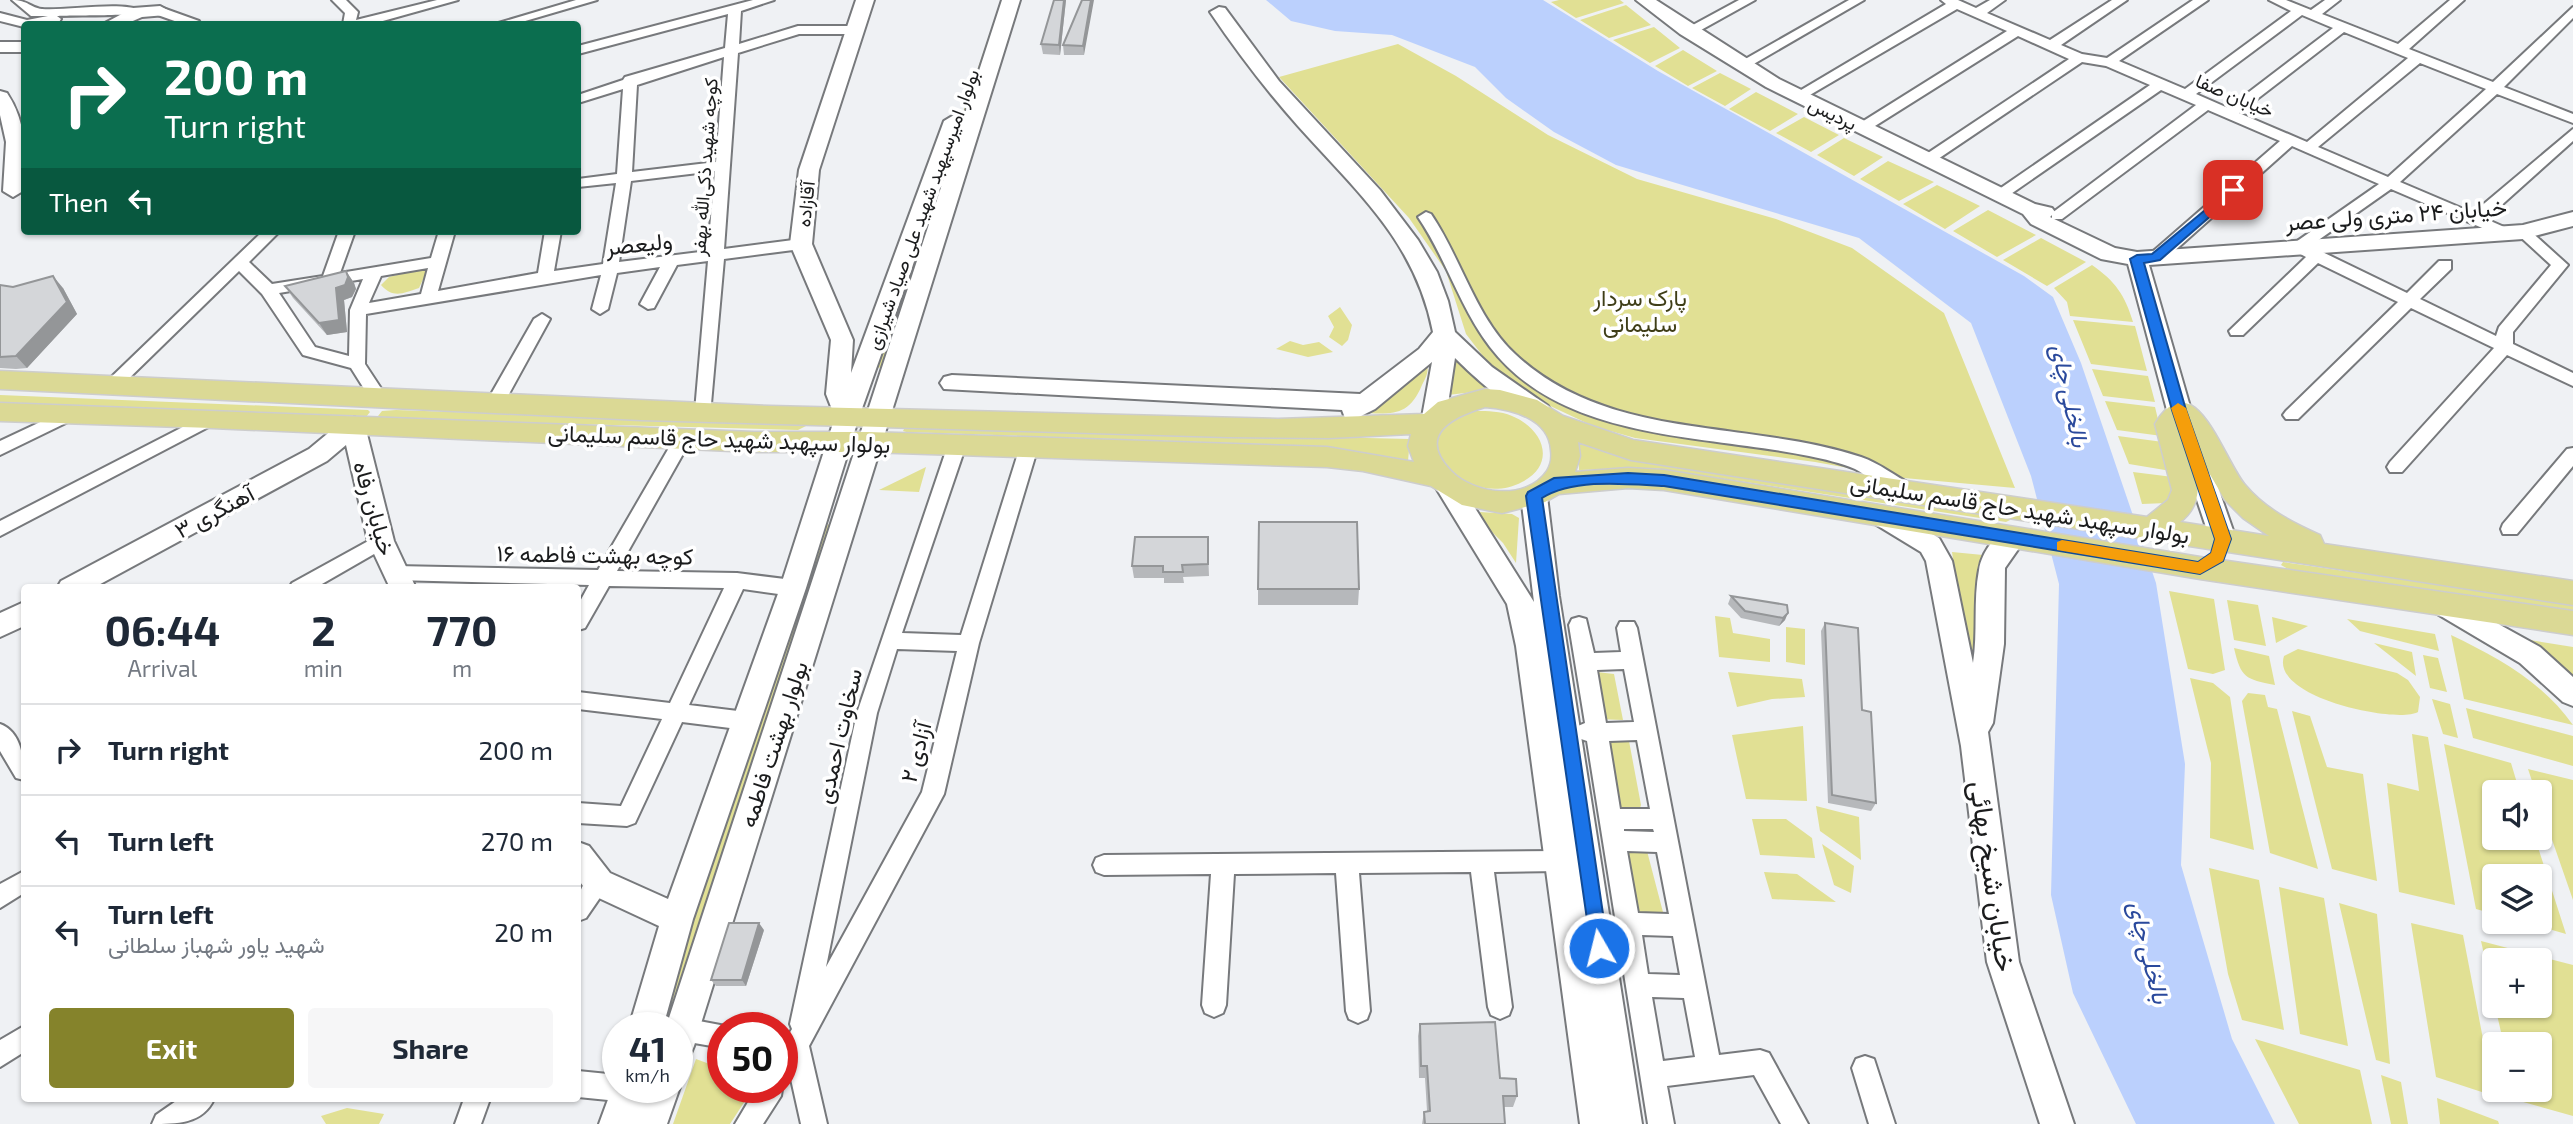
<!DOCTYPE html>
<meta charset="utf-8">
<style>
:root{--surface:#fff;--page:#f6f6f7;--text:#1f2937;--muted:#747a83;--line:#e0e1e3;--accent:#85832b}
body{margin:0;font-family:"Exo 2",Vazirmatn,sans-serif;background:var(--page);color:var(--text);height:100vh;display:flex;flex-direction:column;font-size:26px;white-space:nowrap}
*{box-sizing:border-box;margin:0}
p{font-size:23px;color:var(--muted)}
.icon{flex:none;width:38px;height:38px;fill:none;stroke:currentColor;stroke-width:2;stroke-linecap:round;stroke-linejoin:round}
.map{position:relative;flex:1;overflow:hidden}
.side{position:absolute;left:21px;top:584px;width:560px;height:518px;display:flex;flex-direction:column;background:var(--surface);border-radius:7px;box-shadow:0 2px 5px #0004}
.side>*{flex:none}
.top-card{position:absolute;left:21px;top:21px;width:560px;height:214px;border-radius:7px;box-shadow:0 2px 5px #0004;background:#0b6e4f;color:#fff;overflow:hidden}
.controls{position:absolute;left:2482px;top:780px;display:grid;gap:14px}
.controls a{display:grid;place-items:center;width:70px;height:70px;border-radius:7px;background:var(--surface);box-shadow:0 2px 5px #0004;font-size:35px}
.speed{position:absolute;left:602px;top:1012px;display:flex;gap:14px;font-size:35px;font-weight:700;text-align:center}
.speed>*{display:grid;place-content:center;width:91px;height:91px;border-radius:50%;background:var(--surface);box-shadow:0 2px 5px #0004;line-height:1}
.speed small{font-size:18px;font-weight:400}
.speed .limit{border:10px solid #d22;background:#fff;color:#111}
.pin{position:absolute;display:grid;place-items:center;width:60px;height:60px;color:#fff;margin:-30px;border-radius:14px;box-shadow:0 4px 10px #0006}
.me{position:absolute;width:77px;margin:-38px;rotate:352deg;stroke-linejoin:round;filter:drop-shadow(0 0 5px #0008)}
.turn{display:flex;align-items:center;gap:24px;height:147px;padding:0 28px;font-size:32px}
.turn .icon{width:91px;height:91px;stroke-width:2.5}
.turn b{display:block;font-size:49px;line-height:60px}
.then{display:flex;align-items:center;height:66px;padding:0 28px;background:#0003;gap:14px;font-size:26px}
.eta{display:flex;justify-content:space-evenly;align-items:center;height:119px;text-align:center}
.eta b{font-size:42px;font-weight:700;line-height:49px}
.button{display:flex;gap:14px;margin-top:auto;padding:14px 28px}
.button a{flex:1;height:80px;border-radius:7px;background:var(--accent);color:#fff;font-size:28px;font-weight:700;line-height:80px;text-align:center}
.button a+a{background:var(--page);color:var(--text)}
ul{padding:0;list-style:none}
li{display:flex;align-items:center;gap:21px;height:91px;padding:0 28px;border-top:2px solid var(--line)}
li div{flex:1}
li b{display:block;font-size:26px}
li em{font-style:normal}
.map>svg:first-child{display:block}
</style>
<div class="map">
<svg width="2573" height="1124" viewBox="0 0 2573 1124">
<rect width="100%" height="100%" fill="#eff1f4"/>
<path fill="#e1e094" d="M1001,0h6l-124,366 -7,3z
M1559,0h61l4,3 -48,15 -25,-16z
M1626,5l25,20 -42,13 -29,-18z
M1654,27l26,21 -30,15 -37,-23z
M1398,44l58,32 92,59 89,44 139,40 76,29 92,65 71,175 -111,-10 -89,-16 -180,-24 -42,-12 -75,-35 -32,-31 -20,-26 -20,-63 -37,-53 -130,-141z
M1683,50l34,21 -29,15 -33,-20z
M1720,73l31,16 -26,17 -33,-18z
M1756,92l42,22 -28,17 -41,-22z
M1804,117l35,18 -28,17 -35,-19z
M1844,138l39,19 -29,19 -37,-21z
M1888,161l46,21 -35,19 -39,-22z
M1937,185l43,21 -35,23 -42,-25z
M1988,210l48,25 -39,22 -44,-26z
M2041,238l45,24 -39,24 -44,-26z
M2092,265c23,16 33,30 41,57l-63,-6 -3,-14 -13,-14z
M421,269l6,2 -8,17c-15,5 -26,11 -38,-3l8,-8z
M1340,307l12,18 -4,15 -6,6 -13,-9 5,-10 -6,-11z
M2073,320l62,6 12,45 -56,-7z
M1290,341l13,4 16,-3 14,10 -25,5 -32,-8z
M1457,354l33,36 -42,5 -4,-4z
M1427,364c2,8 -1,13 -5,21 -13,31 -28,29 -59,28l40,-27z
M2092,369l56,7 7,26 -52,-6z
M0,395l368,15 2,2 -4,5h-9l-357,-14z
M2105,401l50,6 7,29 -45,-6z
M396,410l404,14 6,2 -8,4 -415,-11 -5,-3 4,-5z
M1476,411c12,0 24,0 36,5 32,13 45,48 10,66 -55,30 -133,-48 -46,-71z
M905,427l505,12 -2,22 -145,-17 -357,-12 -3,-1z
M2118,436l45,6 8,29 -42,-7z
M1578,443l428,73 4,4 -4,2 -352,-54 -75,2z
M926,467l-7,25 -40,-2z
M2133,472l40,5 3,8 -9,18 -25,1z
M1480,512l32,2 7,4 -3,45 -13,-20 -27,-27z
M830,523l2,2 -168,502h-10l168,-497z
M1952,552l31,3 -9,147z
M2283,562l290,42v9l-285,-44 -7,-4z
M2169,591l45,8 11,71 -12,4 -25,-5z
M2227,600l31,5 8,41 -32,-6z
M1715,616l15,2 3,15 37,6v23l-51,-5z
M2272,617l36,9 -32,17z
M2347,619l88,15 4,17 -79,-20z
M1786,627l19,2v36l-19,-3z
M2451,635c46,22 92,47 122,90l-109,-26z
M2530,640l43,7v35z
M2374,643l38,9 4,24z
M2234,648l35,8 6,29c-30,-6 -34,-7 -41,-37z
M2298,649l99,24 11,7 12,17 -2,15c-21,12 -148,-14 -134,-56z
M2423,655l15,3 9,34 -17,-4z
M1588,671l26,3 9,46 -27,-1z
M1728,672l74,7 3,18 -33,2 -35,8z
M2190,678l23,5 17,14 24,153 -44,-12 1,-75z
M2248,693l17,2 3,12 9,2 41,160 -48,-16 -28,-152z
M2432,699l18,5 8,34 -15,-4z
M2466,708l107,28v30l-100,-28z
M2292,711l18,5 17,51 36,7 14,107 -45,-12z
M1803,726l4,75 -61,-2 -14,-64z
M2412,734l16,3 27,168 -56,-13 -12,-109 32,8z
M1629,741l12,64 -2,6 -27,1 -13,-70z
M2444,744l67,19 9,30h-26v45h41l31,96 -42,-12h15v-45h-45v37l-18,-5z
M2528,769l45,11v120l-34,-98v-9h-3z
M1816,806l43,11 2,43 -41,-29z
M1752,819h34l26,19 3,20 -55,-3z
M1617,844l30,7 17,65h-36z
M1822,844l32,22 -3,27 -17,-8z
M2209,868l50,12 25,150 -42,-10 -14,-46z
M1764,872l33,2 39,28 -64,-3z
M2279,887l45,11 24,148 -48,-12z
M2339,903l38,11 13,150 -14,-4z
M2411,923l52,12 31,161 -58,-19z
M2481,941l92,24v151l-57,-16 -2,-10h25v-45h-35l-9,-39h44v-45h-45v38z
M2255,1039l105,31 12,54h-73z
M696,1059l27,10v18h31l-24,37h-57z
M2381,1075l20,7 7,42h-17z
M2437,1098l61,23 1,3h-59z
M347,1108l37,6 -5,10h-53l-5,-8z"/>
<path fill="#bbd0fd" d="M1266,0h277l115,71 366,205 29,21 28,66 75,220 29,181 -4,101 51,174 43,85h-139l-63,-131 -22,-98 8,-311 -28,-108 -60,-153 -112,-85 -243,-73 -62,-33 -48,-34 -31,-31 -83,-32 -57,-4 -44,-10z"/>
<g fill="none" stroke-linecap="round" stroke-linejoin="round">
<defs>
<path id="street" d="M12,0c16,0 19,8 30,9 26,2 83,-9 103,3 -4,4 -75,3 -88,4l4,3 -2,3 -35,2v3l-24,-6v-8l27,7 21,-4h-17z
M332,0h14l12,12 -2,8 81,-20h21l-86,24h-29l2,-11z
M576,0h21l-82,24h-20z
M753,0h21l-33,11 -2,33 59,-18h58l7,4 -7,4h-57l-61,19 -14,196 77,-10 8,5 -8,5 -77,10 -14,156h-12l-3,-4 13,-150 -31,4 -23,43 -6,1 -8,-5 20,-37 -43,6 -9,36 -8,5 -8,-5 9,-34 -235,39 -1,50 23,35 -9,6 -6,-2 -22,-35 -48,-13 -41,-61 -23,-23 -122,119 -6,2 -9,-6 161,-155h17l-31,31 23,22 51,-8 16,-45h16l-15,42 91,-15 8,-27h16l-17,60 100,-18 7,-42h16l-7,40 49,-7 13,-81 -38,4v-8l39,-5 6,-85 -45,14v-8l45,-15 2,-3 100,-29 3,-34 -150,40v-8zM724,57l-8,105 -84,10 5,-87zM715,171l-7,80 -89,11 12,-81zM428,268l-7,26 -52,9 12,-27zM363,279l-13,31 -1,46 -34,-9 -36,-54z
M1739,0h16l-63,35 -12,-3z
M1849,0h15l-119,69 -12,-3z
M1941,0h17l18,8 14,-8h15l-18,13 63,27 62,-40h15l-66,45 21,9 25,4 86,-58h15l-89,61 66,28 106,-78 -22,-11h17l25,10 14,-10h15l-18,14 76,30 52,-44h14l-55,49 84,33 80,-75v11l-69,69 69,27v9l-76,-29 -97,88 73,31 100,-84v12l-87,78 25,11v6h-10l-110,-47 -81,57 97,47 32,-32h12v8l-31,30 76,37 3,-9 52,-62 -36,-33 8,-5 5,2 40,36 -55,67v12l60,29v13l-66,-31 -105,117h-12l-3,-5 3,-5 104,-114 -83,-40 -113,111h-12l-3,-4 3,-4 112,-109 -80,-39 -75,72h-12l-2,-4 77,-74 -13,-7v-6l86,-60 -87,-38 -130,116 -6,1 -8,-5 2,-4 130,-113 -72,-31 -146,109h-10v-6l144,-108 -35,-15 -156,108h-10v-6l155,-107 -44,-19 -24,-4 -150,101h-10v-6l147,-98 -51,-23 -151,95h-10v-6l150,-94 -50,-22 -154,90 -12,-3 155,-92zM2302,15l31,13 -105,80 -32,-14zM2344,32l64,26 -101,84 -68,-29zM2420,63l66,26 -98,88 -70,-30z
M160,7l39,14 2,3h-18l-28,-10 -1,-3z
M1426,212l5,2c30,44 45,104 84,140 94,88 232,65 346,103 18,6 34,19 51,28l2,5 -2,5c-18,5 -41,-18 -57,-26 -14,-6 -31,-10 -46,-13 -105,-22 -246,-14 -319,-109 -30,-39 -44,-89 -72,-130z
M542,314l8,5 -46,84 -3,4h-12l-3,-4 48,-84z
M68,409l9,6 -3,4 -74,36v-14z
M212,412l9,6 -3,4 -218,114v-15z
M683,432l9,6 -75,133 120,2 56,7 7,3 3,5 -3,5 -7,3 -50,-7 -54,116 57,7 7,3 4,6 -4,6 -7,3 -64,-8 -47,101 -8,3 -49,-3v-20l43,3 41,-87 -84,-10v-17l92,11 54,-115 -115,-2 -24,42 -7,2v-25l11,-20 -194,-5 -7,-2 -3,-5 3,-5 7,-2 203,4 79,-136z
M957,439l9,6 -64,188 59,2 59,-188 9,-6 9,6 -59,196 -35,151 -135,252 18,78h-26l-10,-45 -8,4 -2,13 -18,28h-28l22,-37h25v-54l7,1 3,-5 -2,-5 67,-311 91,-268zM897,649l60,2 -35,141 -96,175 51,-254z
M2573,448v18l-56,68h-14l-2,-5 2,-5 64,-75z
M381,534l10,7 -3,5 -73,42h-26l3,-5z
M1579,617l7,2 8,34 27,-1 -4,-24 3,-6h14l3,6 82,427 41,-5 9,3 39,71h-27l-27,-49 -87,11 7,38h-26l-61,-383 -9,-3 -4,-6 4,-6 7,-3 -16,-98 3,-6zM1624,669l10,53 -28,1 -9,-53zM1637,740l13,69h-30l-11,-68zM1624,829h29l1,3 -30,-1zM1627,851l30,1 12,62 -31,-1zM1642,935l31,1 7,39 -32,-1zM1652,997l32,1 11,59 -32,4z
M0,724c22,8 24,36 24,56l-8,-2 -16,-27z
M1560,851l8,3 3,7 -3,7 -8,3 -66,1 18,135 -3,8 -9,4 -9,-4 -3,-8 -17,-135 -112,1 11,138 -3,8 -9,4 -9,-4 -3,-8 -10,-138 -102,1 -8,131 -3,8 -9,4 -9,-4 -3,-8 9,-131 -107,1 -8,-3 -3,-7 3,-7 8,-3z
M24,871v22l-24,15v-24z
M599,873l8,3 3,7 -24,35 -8,3c0,-21 -1,-40 21,-48z
M683,1018l48,9h-8v21l-46,-8v-13h-5l2,-5z
M24,1026v26l-24,15v-27z
M1865,1056l9,3 21,65h-26l-17,-56 4,-9z
M578,1071l40,4v12l23,2 -4,9 -9,4 -50,-5z
M179,1099h35c-11,25 -38,25 -62,25l4,-9z
M464,1099h26l-9,25h-26z"/>
<path id="secondary" d="M856,0h18l-55,170 -7,74 41,96 -2,33 93,-252 10,-6 9,5 39,-120h18l-326,1046 -5,12 -12,5v-36h-11l284,-867 -91,257 -53,171 -113,331 -30,108h-34l30,-101 -71,-33 -10,-14v-37l11,4 21,27 58,26 112,-311 55,-171 -9,-23 5,-54 -41,-96 9,-74z
M1636,0h20l123,79 256,125 17,4 3,4 -5,5 65,31 22,4 386,-27 50,-13v14l-50,13 -374,26 42,145 45,129 -4,7 -9,3 -9,-3 -4,-7 -43,-129 -39,-146 -27,-5 -70,-35 -8,-10 -257,-127 -86,-53z
M160,6l9,5 -3,4 -24,2 -16,7h-23l30,-16z
M1219,7l6,1 54,73 101,109 38,50 19,32 11,29 7,31 37,35 56,39 4,6 -4,6c-23,7 -76,-43 -93,-60l-9,59 -4,6 -8,2 -8,-2 -4,-6 10,-55 -57,47 -22,11 -8,-2 -3,-8 -398,-21 -4,-6 4,-6 8,-2 408,19 59,-45 14,-17c-18,-91 -76,-140 -135,-206 -32,-36 -61,-74 -88,-114z
M0,42h24v10h-24z
M0,91l7,2c20,30 20,63 16,98l-10,6 -10,-6 3,-49 -6,-27z
M353,417l9,3 3,6 29,115 22,47h-26l-22,-47 -22,-96 -19,16 -234,127h-36l4,-7 248,-132 35,-29z
M1449,479l9,2 76,121 -13,-106 4,-7 9,-2 9,2 4,7 12,100 83,528h-62l-64,-478 -9,-42 -71,-116 4,-7z
M1884,507l55,31 13,23 21,102c5,-30 0,-63 6,-93 3,-20 22,-46 43,-39l4,7 -21,30 -1,76 -11,79 -5,9 31,230 55,162h-34l-53,-162 -26,-216 -35,-185 -5,-9 -46,-28 -4,-7 4,-7z
M2444,594l96,53 33,30v29l-10,-4 -43,-39 -86,-51 -3,-7 3,-7z
M24,602v24l-24,11v-24z
M617,1075l1,12h59v-7l3,7 -13,37h-68z"/>
<path id="primary" d="M0,371l770,35 508,13 146,-5 14,-12 47,-13 15,1 37,10 26,16 70,24 514,77 21,-17 4,-10 -17,-66c39,-65 68,35 90,61 20,24 48,38 75,50l4,9 249,37v24l-942,-145 -53,-18 2,14 -5,16 53,-4 36,2 536,87 373,54v24l-373,-56 -536,-89 -36,-2 -69,6 -14,8 -43,11 -40,-8 -31,-19 -68,-15 -36,-4 -459,-15h-114l-542,-24 -212,-7v-18l754,29h114l459,15 87,15 -6,-16 3,-12 -82,4 -101,-1 -587,-17 -641,-31zM1485,407c26,2 64,11 66,43 1,7 0,15 -4,21 -21,31 -74,23 -96,0 -35,-36 1,-54 34,-64zM2185,432l40,68 18,18 26,18 -89,-14c31,-24 14,-57 5,-90z"/>
</defs>
<use href="#street" stroke="#77797c" stroke-width="4"/>
<use href="#secondary" stroke="#77797c" stroke-width="4"/>
<use href="#primary" stroke="#cdcdcd" stroke-width="3"/>
<use href="#street" fill="#fff" fill-rule="evenodd"/>
<use href="#secondary" fill="#fff" fill-rule="evenodd"/>
<use href="#primary" fill="#dbd995" fill-rule="evenodd"/>
</g>
<path fill="#b6b8bb" d="M1054,0h12l-6,55 -17,-1 -2,-10z
M1082,0l2,55h-20l-1,-10z
M346,271l8,12 2,6 -4,8 -8,3 3,32 -20,3 -34,-37 -8,-12z
M0,285l13,2 50,1 14,26 -50,54 -11,1 -16,-1z
M1208,549l1,27 -26,1 1,6h-20v-5h-30l-2,-12z
M1258,589h101l-1,16h-100z
M1731,596l56,9 -2,15 -6,6 -38,-8 -13,-14z
M1825,623l37,87 14,93 -5,8 -43,-8 -7,-172z
M764,930l-18,56h-30l-5,-6z
M1420,1024l80,54 17,18 -4,11h-9l1,17h-83l2,-12 3,-1 -2,-33h-6l-1,-42z"/>
<path fill="#949698" d="M1064,0h2l-6,55 -1,-10z
M1091,0h3l-10,55 -1,-9z
M346,271l8,12 2,6 -4,8 -8,3 3,32 -20,3 -8,-12 17,-35z
M53,276l10,12 14,26 -50,54 -11,-12z
M1788,613l-3,7 -6,6 4,-8z
M759,923l5,7 -18,56 -4,-6z"/>
<path fill="#d4d6d9" stroke="#949698" stroke-width="2" d="M1054,0h10l-5,45 -18,-1z
M1082,0h9l-8,46 -20,-1z
M346,271l2,6 -3,8 -9,3 3,32 -20,3 -34,-37z
M53,276l14,26 -51,54 -16,1v-72l13,2z
M1259,522h98l2,67h-101z
M1135,537h73v27l-26,1 1,7h-20v-6h-31z
M1731,596l56,9 1,8 -5,5 -38,-7z
M1825,623l33,5 4,82 9,2 5,91 -44,-8z
M729,923h30l-17,57h-31z
M1495,1022l5,56 16,1 1,17h-14l2,28h-80l-1,-12 6,-1 -3,-45h-6l-1,-42z"/>
<path fill="#1a73e8" stroke="#114b97" stroke-width="2" d="M2233,187l6,3 -2,3 -77,67 -16,3 42,147 45,129 -8,22 -23,13 -536,-88c-38,-2 -89,-8 -122,12l66,450 -2,6 -7,3 -7,-3 -66,-458 2,-4 26,-14 74,-5 36,2 534,87 13,-9 4,-14 -43,-129 -42,-151 7,-4 15,-1z"/>
<path fill="#f59e0b" d="M2178,403l8,5 45,131 -8,22 -23,13 -143,-24v-8l5,-2 136,22 13,-9 4,-14 -44,-131z"/>
<g text-anchor="middle" dominant-baseline="central" stroke-width="7" stroke-linejoin="round" paint-order="stroke">
<g font-size="19" fill="#1b1c1d" stroke="#fff">
<text transform="translate(2235 95) rotate(23)">خیابان صفا</text>
<text transform="translate(1833 113) rotate(26)">پردیس</text>
<text transform="translate(704 167) rotate(-86)">کوچه شهید ذکی‌الله بهفر</text>
<text transform="translate(805 204) rotate(-84)">آقازاده</text>
<text transform="translate(922 209) rotate(-70)">بولوار امیرسپهبد شهید علی صیاد شیرازی</text>
</g>
<g font-size="23" fill="#1b1c1d" stroke="#fff">
<text transform="translate(2396 214) rotate(-4)">خیابان ۲۴ متری ولی عصر</text>
<text transform="translate(639 243) rotate(-6)">ولیعصر</text>
<text transform="translate(719 438) rotate(2)">بولوار سپهبد شهید حاج قاسم سلیمانی</text>
<text transform="translate(375 508) rotate(74)">خیابان رفاه</text>
<text transform="translate(2020 508) rotate(9)">بولوار سپهبد شهید حاج قاسم سلیمانی</text>
<text transform="translate(214 511) rotate(-28)">آهنگری ۳</text>
<text transform="translate(595 554) rotate(1)">کوچه بهشت فاطمه ۱۶</text>
<text transform="translate(838 736) rotate(-77)">سخاوت احمدی</text>
<text transform="translate(773 744) rotate(-72)">بولوار بهشت فاطمه</text>
<text transform="translate(915 752) rotate(-75)">آزادی ۲</text>
</g>
<g font-size="23" fill="#3f3e18" stroke="#fff">
<text x="1640" y="297">پارک سردار<tspan x="1640" dy="26">سلیمانی</tspan></text>
</g>
<g font-size="24" font-style="italic" fill="#2a499c" stroke="#fff">
<text transform="translate(2071 395) rotate(78)">بالخلی چای</text>
<text transform="translate(2150 952) rotate(76)">بالخلی چای</text>
</g>
<g font-size="28" fill="#1b1c1d" stroke="#fff">
<text transform="translate(1994 876) rotate(82)">خیابان شیخ بهائی</text>
</g>
</g>
</svg>
<div class="controls">
<a><svg class="icon" aria-label="sound" viewBox="0 0 24 24"><path d="M4 9h4l5-4v14l-5-4H4zM17 9q2 3 0 6"/></svg></a>
<a><svg class="icon" aria-label="layers" viewBox="0 0 24 24"><path d="M12 4l9 5-9 5-9-5zM3 14l9 5 9-5"/></svg></a>
<a>+</a>
<a>−</a>
</div>
<div class="speed"><div>41<small>km/h</small></div><div class="limit">50</div></div>
<div class="pin" style="left:2233px;top:190px;background:#d93025"><svg class="icon" aria-label="arrive" viewBox="0 0 24 24"><path d="M6 21V4h12l-3 4 3 4H6"/></svg></div>
<svg class="me" style="left:1599px;top:948px" viewBox="-20 -20 40 40"><circle r="17" fill="#1a73e8" stroke="#fff" stroke-width="3"/><path d="M0-11L8 9 0 5-8 9z" fill="#fff"/></svg>
<div class="top-card">
<div class="turn"><svg class="icon" aria-label="right" viewBox="0 0 24 24"><path d="M7 20v-9h11M14 6l5 5-5 5"/></svg><div><b>200 m</b>Turn right</div></div>
<div class="then">Then<svg class="icon" aria-label="left" viewBox="0 0 24 24"><path d="M17 20v-9H6M10 6l-5 5 5 5"/></svg></div>
</div>
<section class="side">
<div class="eta">
<div><b>06:44</b><p>Arrival</p></div>
<div><b>2</b><p>min</p></div>
<div><b>770</b><p>m</p></div>
</div>
<ul>
<li><svg class="icon" aria-label="right" viewBox="0 0 24 24"><path d="M7 20v-9h11M14 6l5 5-5 5"/></svg><div><b>Turn right</b></div><em>200 m</em></li>
<li><svg class="icon" aria-label="left" viewBox="0 0 24 24"><path d="M17 20v-9H6M10 6l-5 5 5 5"/></svg><div><b>Turn left</b></div><em>270 m</em></li>
<li><svg class="icon" aria-label="left" viewBox="0 0 24 24"><path d="M17 20v-9H6M10 6l-5 5 5 5"/></svg><div><b>Turn left</b><p>شهید یاور شهباز سلطانی</p></div><em>20 m</em></li>
</ul>
<div class="button"><a>Exit</a><a>Share</a></div>
</section>
</div>
